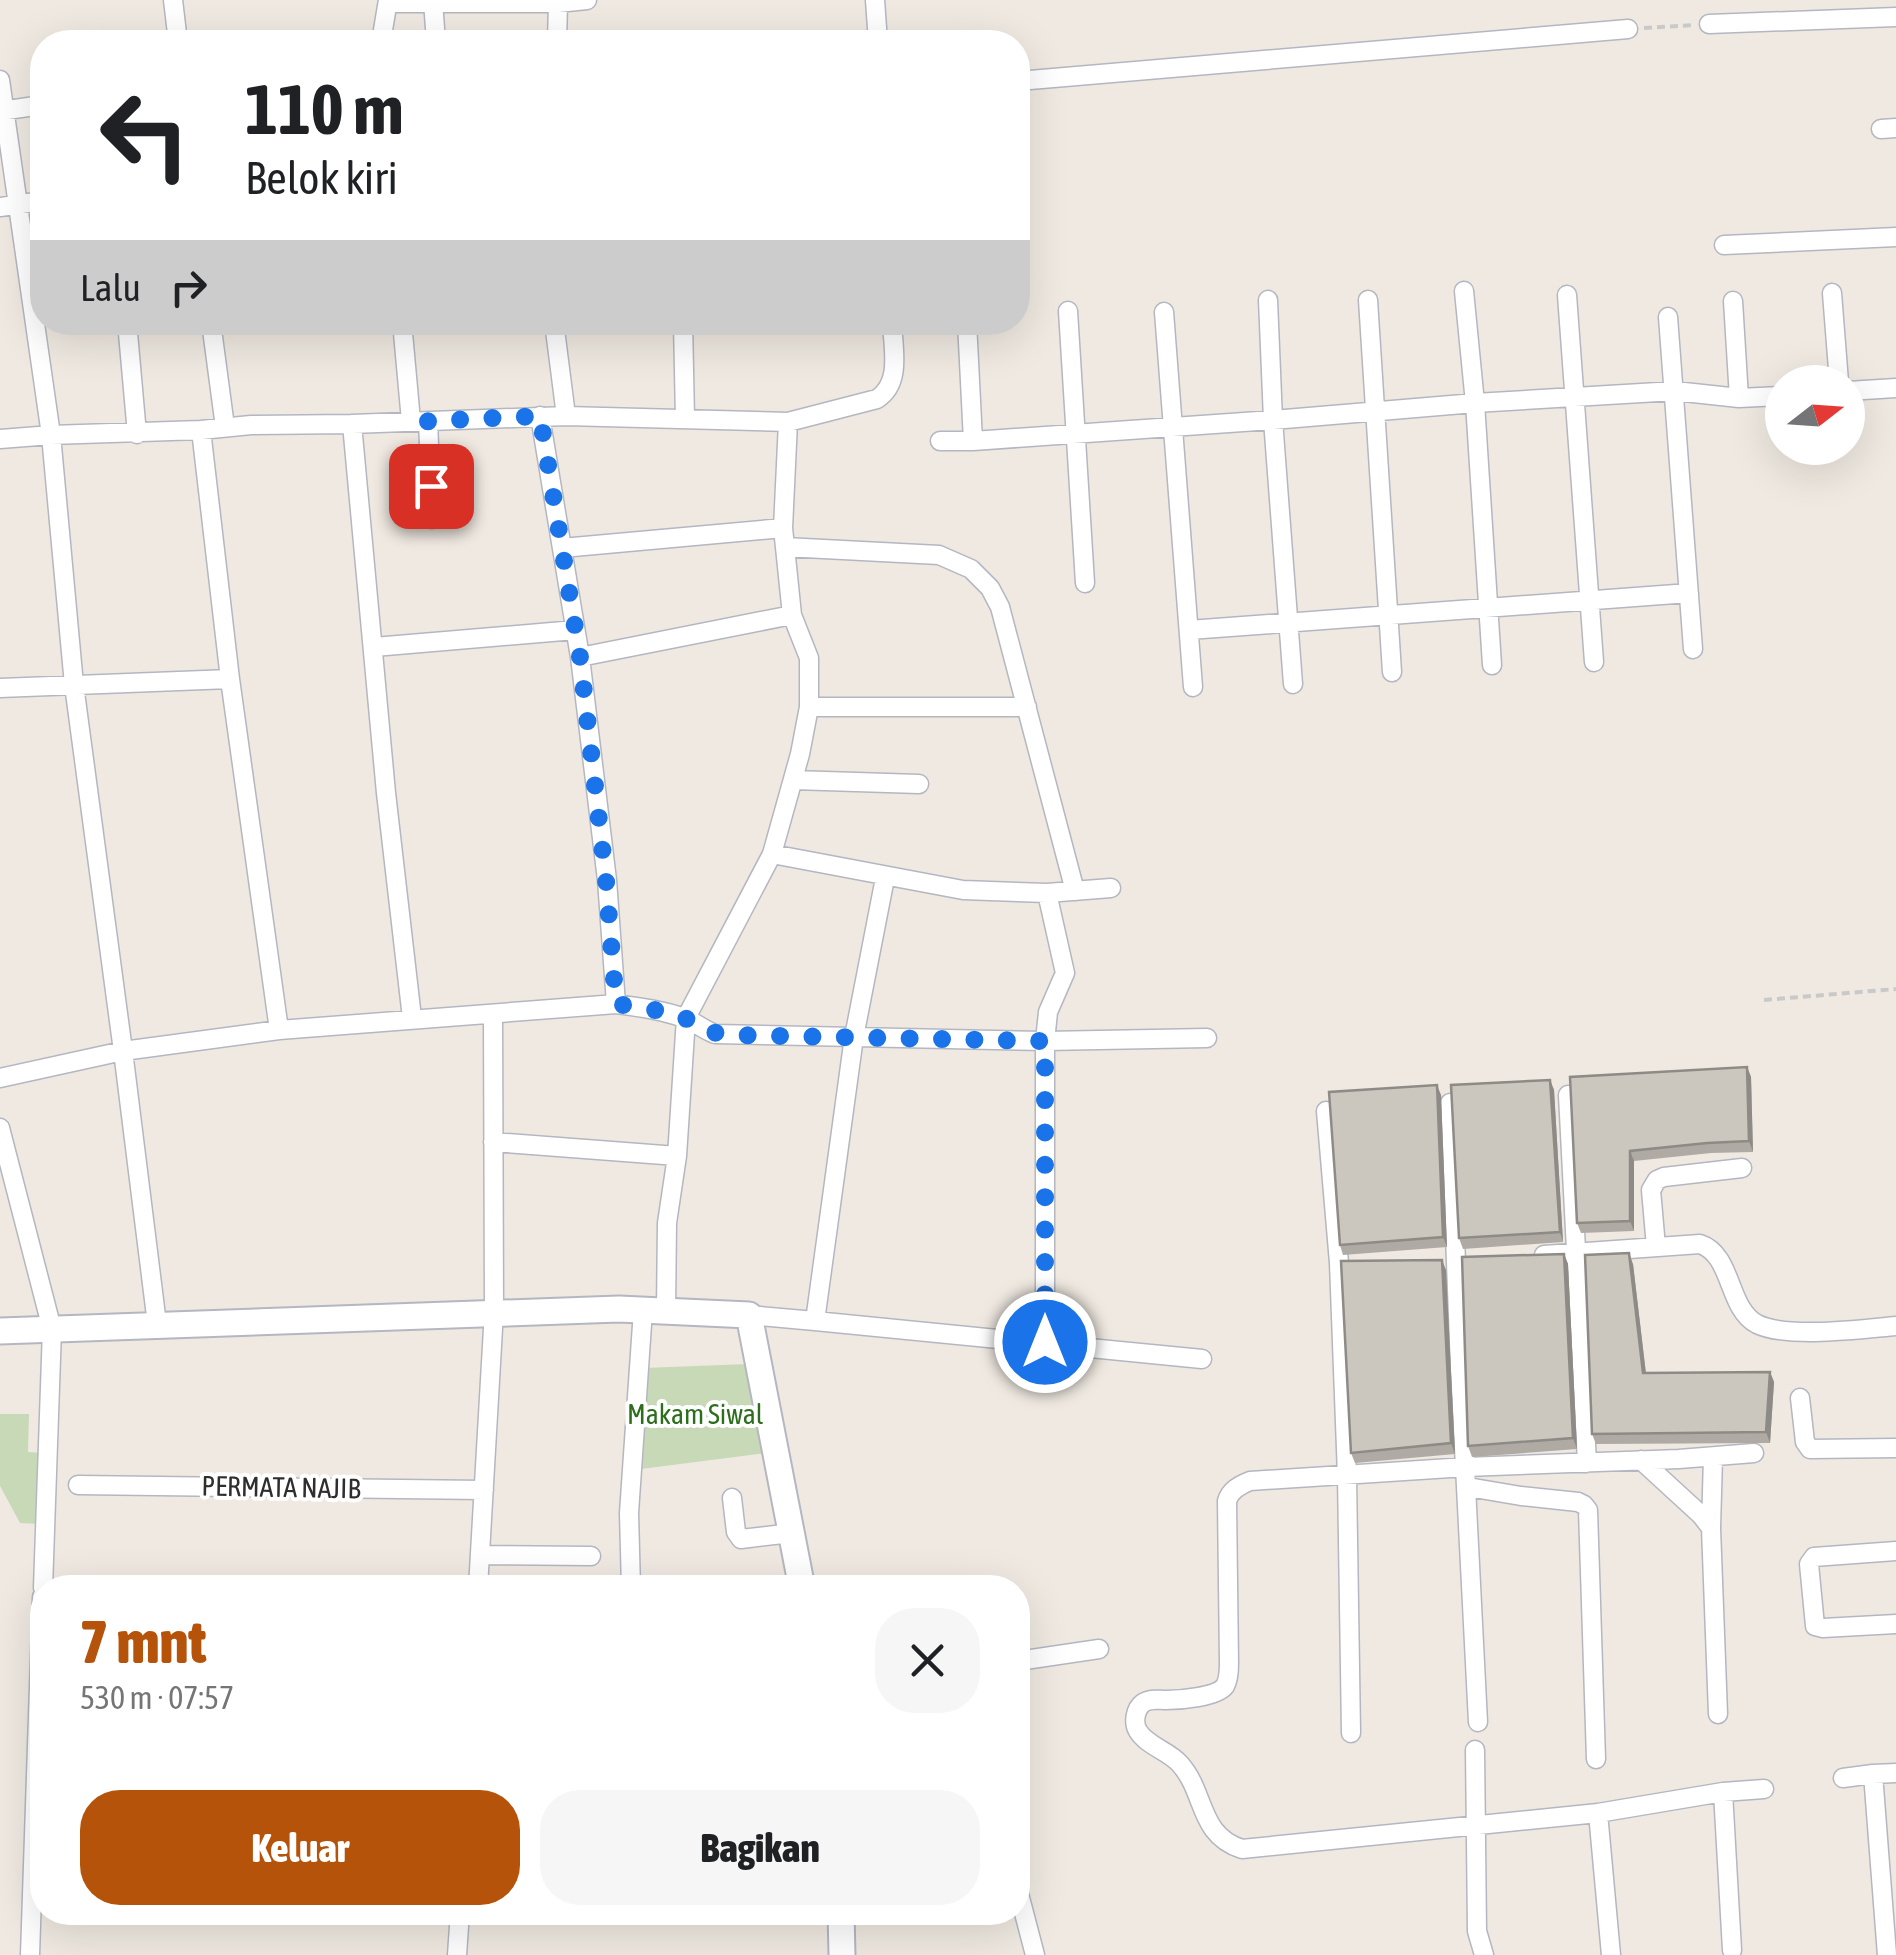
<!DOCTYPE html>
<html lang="id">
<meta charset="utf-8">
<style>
:root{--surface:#fff;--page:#f6f6f6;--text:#202124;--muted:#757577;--accent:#b45309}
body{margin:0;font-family:"Asap Condensed",sans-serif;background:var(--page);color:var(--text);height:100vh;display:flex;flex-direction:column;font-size:38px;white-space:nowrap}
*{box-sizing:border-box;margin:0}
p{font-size:32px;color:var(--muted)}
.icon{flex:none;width:55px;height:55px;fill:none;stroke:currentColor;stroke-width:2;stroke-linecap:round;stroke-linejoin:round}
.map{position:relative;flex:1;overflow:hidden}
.details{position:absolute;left:30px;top:1575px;width:1000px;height:350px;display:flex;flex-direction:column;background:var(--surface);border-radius:40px;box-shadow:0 10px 40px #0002}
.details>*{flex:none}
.hud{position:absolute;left:30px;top:30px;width:1000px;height:305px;border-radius:40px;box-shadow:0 10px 40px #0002;background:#fff;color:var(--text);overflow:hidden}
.needle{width:65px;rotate:73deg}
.tools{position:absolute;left:1765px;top:365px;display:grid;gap:20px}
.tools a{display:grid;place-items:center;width:100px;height:100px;border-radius:50%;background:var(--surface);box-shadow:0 10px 40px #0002;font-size:50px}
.pin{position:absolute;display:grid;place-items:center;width:85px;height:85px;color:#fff;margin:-42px;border-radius:20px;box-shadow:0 5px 15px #0006}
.me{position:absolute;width:110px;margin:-55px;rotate:0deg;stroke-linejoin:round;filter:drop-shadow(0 0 8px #0008)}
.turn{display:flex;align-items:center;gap:35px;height:210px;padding:0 50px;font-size:45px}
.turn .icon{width:130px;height:130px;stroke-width:2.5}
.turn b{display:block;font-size:70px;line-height:85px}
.then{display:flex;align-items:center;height:95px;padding:0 50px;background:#0003;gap:20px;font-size:38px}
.round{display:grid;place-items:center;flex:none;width:105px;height:105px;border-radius:40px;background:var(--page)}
.summary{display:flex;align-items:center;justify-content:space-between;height:170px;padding:0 50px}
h1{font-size:60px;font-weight:800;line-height:75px;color:var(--accent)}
.button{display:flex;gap:20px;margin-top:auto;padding:20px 50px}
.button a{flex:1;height:115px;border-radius:40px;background:var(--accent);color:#fff;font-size:40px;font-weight:800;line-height:115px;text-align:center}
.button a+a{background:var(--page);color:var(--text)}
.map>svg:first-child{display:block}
</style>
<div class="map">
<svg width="1896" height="1955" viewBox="0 0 1896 1955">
<rect width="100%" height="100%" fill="#efe9e1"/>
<path fill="#c8d9b8" d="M748,1364l18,89 -125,16 3,-101z
M0,1414h29l-1,38 14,1 -1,71 -21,-1 -20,-37z"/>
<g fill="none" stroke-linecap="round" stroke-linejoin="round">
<defs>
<path id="street" d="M173,0l5,42
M875,0l3,42
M433,1l3,41
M388,3h170l29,-3
M1709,24l187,-7
M381,42l7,-42
M557,42l1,-39
M0,80l51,355 23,250 49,366 34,273
M1018,81l610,-52
M0,111l42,-6
M1881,129l15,-1
M0,207l42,-6
M1724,245l172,-8
M1464,291l11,112 17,262
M1832,293l7,89
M1567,295l27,367
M1268,300l5,120 20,264
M1368,300l24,372
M1733,301l6,97
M1068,311l17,272
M1164,312l29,375
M1668,317l25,332
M127,322l10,112
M211,322l14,105
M402,322l9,99
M554,322l12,94
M683,322l2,97
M967,322l6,119
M1848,391l48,-3
M540,416l40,241 27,223 9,124c22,3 47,6 68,14 11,4 20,12 31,16l139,3 -39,284 -66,-6
M428,421l4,98
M352,424l34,369 26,225
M0,439l51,-4 150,-5 50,-5 101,-1 214,-8 222,6 89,-23c25,-16 16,-50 15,-77
M940,441h33l300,-21 202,-17 200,-12 64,7 43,-2
M785,547l154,8 32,14 19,19 10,19 75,284
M562,548l221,-20
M1189,630l500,-37
M374,647l201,-17
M580,657l212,-42
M0,688l230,-9
M809,707h218
M793,780l126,4
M772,854l191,36 84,3 64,-5
M885,878l-31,159 191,4 162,-3
M279,1030l337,-26
M0,1078l123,-27 156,-21 -49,-351 -29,-249
M1568,1095l19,368
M1450,1103l10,266 18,353
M1326,1111l13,152 8,213 4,257
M0,1128l52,201 -9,259
M493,1142l184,14
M1656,1247l-5,-57 6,-10 7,-3 78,-9
M1544,1255l156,-11c33,11 27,64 57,80 30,15 105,5 139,2
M666,1310l1,-87 10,-67 9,-138 86,-164 28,-100 9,-47v-49l-17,-43 -9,-87 5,-106
M815,1321l387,38
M1045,1342v-301l3,-29 17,-39 -18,-80
M1800,1398l5,44 5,7 86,-1
M1754,1453l-75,6 -213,8 -216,14c-10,4 -20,9 -23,20l2,162c0,7 0,16 -4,23 -8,11 -45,14 -59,14 -8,0 -16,-2 -23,3 -8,6 -10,20 -5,28 9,15 31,20 42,33 26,29 18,71 62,85l356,-36 125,-21 41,-3
M1641,1460l60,55 10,13 7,186
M78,1485l406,5
M1468,1487l53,9 57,6 6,3 4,5 8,249
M732,1498l4,34 5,7 51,-6
M1711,1528l2,-71
M1896,1551l-82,6 -5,7 6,62 8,2 73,-4
M480,1555l111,1
M478,1588l16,-277 -1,-297
M631,1588l-2,-75 14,-203
M1018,1661l81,-12
M1475,1750l2,181 7,24
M1843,1778l30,-4
M1723,1792l9,158
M1598,1813l13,142
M1018,1890l17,65
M30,1955l12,-358
M457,1955l3,-43
M1887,1955l-14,-181 23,-1"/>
<path id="secondary" d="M0,1331l619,-22 130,6 53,273
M841,1912l1,43"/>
</defs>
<use href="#street" stroke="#b4b7c1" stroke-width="21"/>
<use href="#secondary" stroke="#b4b7c1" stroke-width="29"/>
<path stroke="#c9c9c9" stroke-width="4" stroke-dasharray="8 5" stroke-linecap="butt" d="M1644,28l50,-3
M1764,1000l132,-11"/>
<use href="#street" stroke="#fff" stroke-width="18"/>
<use href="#secondary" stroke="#fff" stroke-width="25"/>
</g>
<path fill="#afaba4" d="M1747,1067l4,10 2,75 -42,1 -77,8v70l-53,2 -4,-10 -7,-146z
M1550,1080l4,10 9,152 -100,7 -4,-11z
M1441,1095l6,152 -104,8 -3,-10z
M1564,1254l4,10 9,185 -105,8 -4,-11z
M1633,1264l13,109 124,-1 4,10 -4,61 -174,1 -4,-10z
M1446,1270l9,184 -100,9 -4,-10z"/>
<path fill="#8e8b86" d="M1747,1067l4,10 2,75 -4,-11z
M1550,1080l4,10 9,152 -3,-10z
M1437,1085l4,10 6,152 -4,-10z
M1630,1151l4,10v70l-4,-10z
M1629,1253l4,11 14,119 -4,-10z
M1564,1254l4,10 9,185 -4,-11z
M1442,1260l4,10 9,184 -4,-11z
M1770,1372l4,10 -4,61 -4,-11z"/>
<path fill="#cbc7bf" stroke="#8e8b86" stroke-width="2.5" d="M1747,1067l2,74 -42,2 -77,8v70l-53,2 -7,-146z
M1550,1080l10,152 -101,6 -8,-153z
M1437,1085l6,152 -103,8 -11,-153z
M1629,1253l14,120 127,-1 -4,60 -174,2 -7,-179z
M1564,1254l9,184 -105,8 -6,-189z
M1442,1260l9,183 -100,10 -10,-192z"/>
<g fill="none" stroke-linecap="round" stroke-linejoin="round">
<path stroke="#1a73e8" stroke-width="18" stroke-dasharray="0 32.4" d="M431,486l-3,-65 112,-5 40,241 26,223 10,124c22,3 45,6 66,13 19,7 24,16 46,18l317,6v301"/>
</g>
<g text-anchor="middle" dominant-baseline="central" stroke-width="8" stroke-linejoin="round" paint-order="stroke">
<g font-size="28" fill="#2c6e1b" stroke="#fff">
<text x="695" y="1414">Makam Siwal</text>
</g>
<g font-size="28" fill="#2e2e2e" stroke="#fff">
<text transform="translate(281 1487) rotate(1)">PERMATA NAJIB</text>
</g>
</g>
</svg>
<div class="tools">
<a><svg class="needle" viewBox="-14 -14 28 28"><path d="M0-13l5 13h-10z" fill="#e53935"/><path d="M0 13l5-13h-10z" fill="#757577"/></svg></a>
</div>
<div class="pin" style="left:431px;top:486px;background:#d93025"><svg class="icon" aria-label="arrive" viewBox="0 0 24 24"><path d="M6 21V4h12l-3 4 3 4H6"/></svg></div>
<svg class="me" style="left:1045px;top:1342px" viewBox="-20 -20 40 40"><circle r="17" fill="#1a73e8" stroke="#fff" stroke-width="3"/><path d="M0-11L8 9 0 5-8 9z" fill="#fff"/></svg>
<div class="hud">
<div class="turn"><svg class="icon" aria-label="left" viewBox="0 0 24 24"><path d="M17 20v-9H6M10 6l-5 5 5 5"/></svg><div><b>110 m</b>Belok kiri</div></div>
<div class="then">Lalu<svg class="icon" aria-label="right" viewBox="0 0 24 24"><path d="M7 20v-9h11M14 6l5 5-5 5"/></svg></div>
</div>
<section class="details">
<div class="summary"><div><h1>7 mnt</h1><p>530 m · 07:57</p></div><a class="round"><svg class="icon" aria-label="close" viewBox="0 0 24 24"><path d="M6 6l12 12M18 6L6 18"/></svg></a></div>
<div class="button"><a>Keluar</a><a>Bagikan</a></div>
</section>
</div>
